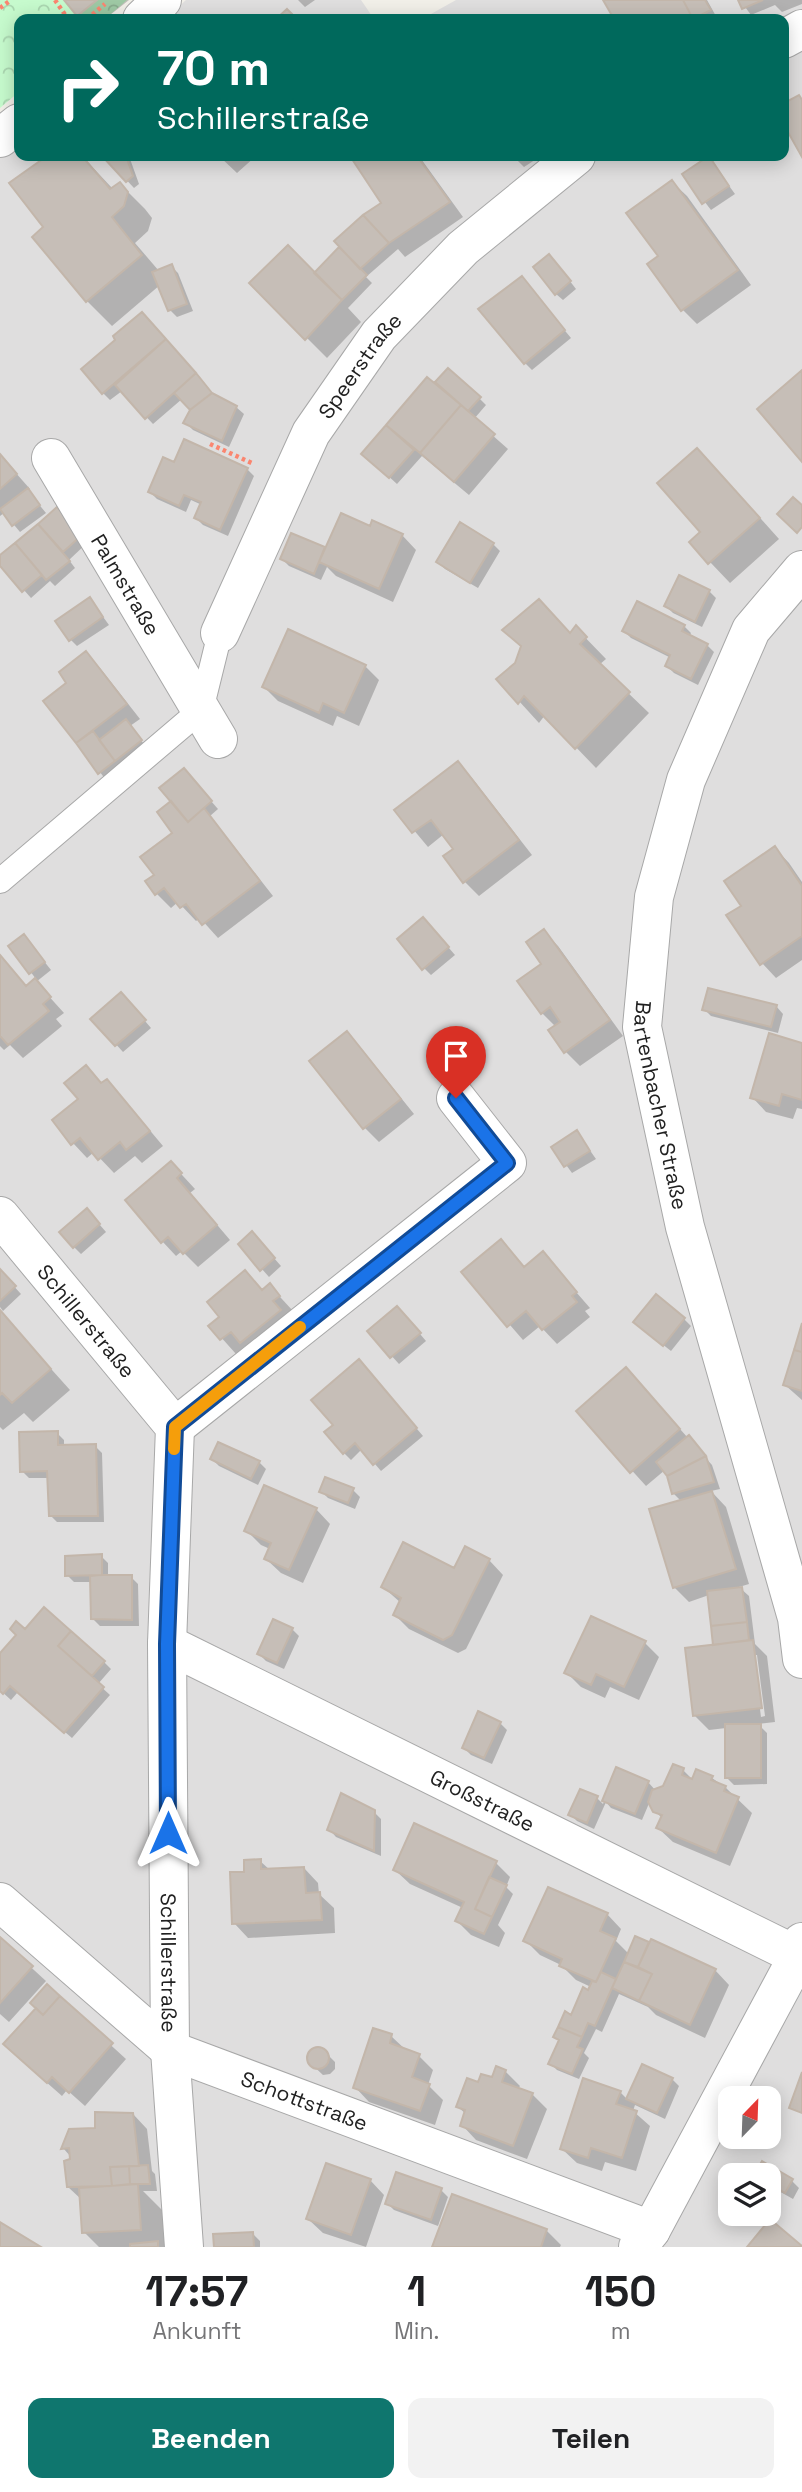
<!DOCTYPE html>
<html lang="de">
<meta charset="utf-8">
<style>
:root{--surface:#fff;--page:#f2f2f2;--text:#202124;--muted:#757577;--accent:#0f766e}
body{margin:0;font-family:"Space Grotesk",sans-serif;background:var(--page);color:var(--text);height:100vh;display:flex;flex-direction:column;font-size:26px;white-space:nowrap}
*{box-sizing:border-box;margin:0}
p{font-size:23px;color:var(--muted)}
.icon{flex:none;width:38px;height:38px;fill:none;stroke:currentColor;stroke-width:2;stroke-linecap:round;stroke-linejoin:round}
.map{position:relative;height:2247px;overflow:hidden}
.sheet{display:flex;flex-direction:column;background:var(--surface);flex:1}
.sheet>*{flex:none}
.hud{position:absolute;left:14px;top:14px;width:775px;height:147px;border-radius:14px;box-shadow:0 4px 18px #0003;background:#00695c;color:#fff;overflow:hidden}
.needle{width:46px;rotate:23deg}
.tools{position:absolute;left:718px;top:2086px;display:grid;gap:14px}
.tools a{display:grid;place-items:center;width:63px;height:63px;border-radius:14px;background:var(--surface);box-shadow:0 4px 18px #0003;font-size:35px}
.pin{position:absolute;display:grid;place-items:center;width:60px;height:60px;color:#fff;margin:-72px -30px;border-radius:50% 50% 50% 0;rotate:-45deg;box-shadow:0 0 7px #0007}
.pin .icon{rotate:45deg}
.me{position:absolute;width:77px;margin:-38px;rotate:0deg;stroke-linejoin:round;filter:drop-shadow(0 0 5px #0008)}
.turn{display:flex;align-items:center;gap:24px;height:147px;padding:0 28px;font-size:32px}
.turn .icon{width:91px;height:91px;stroke-width:2.5}
.turn b{display:block;font-size:49px;line-height:60px}
.eta{display:flex;justify-content:space-evenly;align-items:center;height:119px;text-align:center}
.eta b{font-size:42px;font-weight:800;line-height:49px}
.cta{display:flex;gap:14px;margin-top:auto;padding:14px 28px}
.cta a{flex:1;height:80px;border-radius:14px;background:var(--accent);color:#fff;font-size:28px;font-weight:800;line-height:80px;text-align:center}
.cta a+a{background:var(--page);color:var(--text)}
.map>svg:first-child{display:block}
</style>
<div class="map">
<svg width="802" height="2247" viewBox="0 0 802 2247">
<defs>
<pattern id="park-crowns" width="20" height="18" patternUnits="userSpaceOnUse" patternTransform="scale(1.75)"><rect width="20" height="18" fill="#c6facd"/><path d="M2 6a3 3 0 1 1 6 0M12 15a3 3 0 1 1 6 0" fill="none" stroke="#aad6b0"/></pattern>
</defs>
<rect width="100%" height="100%" fill="#f1efe8"/>
<path fill="#dfdede" fill-rule="evenodd" d="M186,0h175l13,19h-208z
M456,0h346v2247h-802v-2089l19,-13v11h765v-137h-362zM730,2098h38v39h-38zM730,2175h38v39h-38z"/>
<path fill="url(#park-crowns)" d="M0,0h127l-22,19h-86v73l-19,16z"/>
<path fill="#0003" fill-rule="evenodd" d="M66,0h63l-24,19h-22z
M298,0h17l-10,7z
M605,0h102l10,18 -101,1z
M740,0h62v4l-20,8 -7,-7 -24,10z
M50,156h32l31,33 7,-5 25,25 7,9 -4,13 -13,12 24,28 12,-5 7,7 15,38 -16,6 -7,-7 -10,-25 -48,41 -25,-25 -52,-64 11,-10 -34,-44z
M104,156h25l10,28 -5,4z
M219,156h37l-19,17z
M352,156h67l44,61 -58,40 -7,-8 -32,28 6,6 -24,25 13,14 -34,36 -75,-75 62,-9 70,-70z
M513,156h28l-17,11z
M709,158l26,36 -24,16 -27,-35z
M672,182l15,14 64,89 -54,39 -14,-14 -33,-46 10,-8z
M556,263l20,26 -13,11 -7,-6z
M528,286l43,52 -39,32 -7,-7z
M149,321l64,75 23,11 8,7 -15,33 -36,-17 -7,-7 6,-13 -10,-11 -29,25 -31,-33 -12,9 -7,-7z
M427,379l21,18 2,-2 29,3 7,7 -12,14 34,30 -39,46 -47,-39 -25,28 -33,-30z
M0,455l30,34 -2,2 18,22 -26,19 -16,-19 -4,3z
M175,464l72,5 7,7 -26,60 -25,-11 -7,-7 6,-13 -11,-5 -5,12 -29,-13 -7,-7z
M717,470l62,69 -49,44 -39,-41 12,-10z
M57,510l30,33 -18,17 6,8 -20,18 -5,-5 -19,17 -31,-35v-5z
M371,528l31,7 14,15 -23,52 -57,-26 -9,-9 -6,13 -32,-14 -7,-7 10,-24 34,16z
M493,544l7,7 -22,37 -33,-19 -7,-7z
M709,591l7,7 -14,29 -29,-14 -7,-7z
M90,599l19,26 -32,21 -7,-7z
M684,626l7,7 -2,4 18,8 7,7 -16,33 -24,-12 -7,-7 4,-8 -40,-20 -7,-7z
M576,628l30,31 -7,6 50,48 -53,55 -51,-53 -6,8 -40,-44 18,-15 5,-16 -17,-18 66,4z
M86,654l14,14 40,51 -10,7 17,22 -41,32 -29,-38 -9,-59z
M365,666l14,14 -20,46 -22,-10 -4,10 -55,-25 -14,-14z
M458,763l14,15 60,77 -53,41 -14,-14 -9,-33 -12,-15 -16,13 -31,-37z
M190,777l28,32 -8,7 63,80 -55,42 -18,-20 -4,3 -18,-19 -7,6 -15,-15v-17l19,-43 -2,-31z
M775,848l14,15 13,19v78l-26,18 -14,-15 -19,-57z
M430,926l25,29 -24,20 -7,-7z
M543,931l15,15 65,90 -43,30 -14,-14 -15,-21 5,-4 -14,-14 -23,-32 24,-17z
M24,936l27,34 -15,12 28,31 -8,6 6,7 -39,32 -13,-13 -6,5 -4,-4v-88l27,29 9,-8 -25,-33z
M128,1001l23,27 -28,24 -30,-33z
M776,1006l7,8 -5,19 -67,-17 -7,-7z
M347,1033l14,15 53,66 -35,28 -15,-15z
M802,1045v64l-5,-1 -4,11 -27,-7 -14,-15z
M102,1084l19,12 42,50 -21,17 -7,-7 -21,17 -20,-21 -7,6 -14,-15z
M577,1132l19,27 -24,14 -19,-26z
M171,1163l24,26 -5,4 40,47 -32,27 -16,-16 -6,5 -14,-15z
M94,1218l12,14 -25,22 -7,-7z
M259,1241l22,25 -12,11 -29,-33z
M501,1242l24,26 18,-14 47,54 -5,3 5,6 -33,27 -17,-18 -17,14 -59,-68z
M0,1271l21,23 -18,17 -3,-4z
M245,1272l18,19 7,-5 23,25 -37,45 -11,-10 -9,8 -25,-28 10,-9z
M0,1312l70,78 -37,32 -9,-9 -21,17 -3,-3z
M404,1315l22,26 -27,23 -30,-33z
M684,1319l7,7 -20,25 -28,-22z
M802,1329v71l-17,-15z
M366,1369l57,67 -42,35 -19,-22 -11,11 -7,-7 -9,-28z
M640,1384l72,81 8,24 -9,2 15,16 23,77 -10,3 10,9 6,48 12,12 8,66 -17,2 9,9v51l-33,1 -7,-7 -1,-50 -17,2 -14,-14 20,-70 -6,-51 -20,7 -15,-15 8,-85 -8,-8 -5,-19 -4,-5 -19,16 -68,-75zM753,1655h4l8,61 -4,1z
M57,1433l7,7v6h31l7,7 2,69h-47l-7,-7 -1,-37h-20l-7,-7z
M212,1459l47,3 7,7 -8,16 -39,-19z
M353,1490l7,7 -5,12 -27,-11 -7,-7z
M316,1509l14,15 -27,59 -22,-10 -15,-14 4,-10 -9,-4 -15,-15z
M101,1556l7,7v14h23l7,7 1,42h-39l-7,-7 -1,-37h-18l-7,-7z
M489,1560l14,15 -37,74 -8,4 -49,-24 -14,-14 6,-12 -18,-16z
M292,1629l7,7 -15,33 -18,-8 -7,-7z
M25,1632l79,30 7,7 -13,15 12,11 -38,43 -54,-46 -7,8 -11,-10v-34z
M645,1643l14,14 -20,43 -29,-13 -5,11 -24,-11 -15,-15z
M500,1723l7,7 -15,34 -21,-9 -7,-7z
M617,1769l31,13 8,9 8,-3 19,-18 10,10 19,-2 13,9 27,26 -22,53 -57,-24 -15,-14 4,-10 -7,-7 -5,-10 -8,19 -31,-12 -5,-6 -12,27 -17,-8 -7,-7 11,-23 16,7 6,6z
M374,1812l7,7v37l-45,-19 -7,-8z
M260,1861l10,9 34,-2 14,15 1,11 15,14 1,25 -87,5 -14,-15 12,-50z
M496,1863l14,14 -4,10 7,7 -15,31 7,8 -6,14 -28,-12 -14,-14 6,-13 -53,-24 -15,-14z
M607,1914l14,15 -5,12 13,13 17,-10 -14,31 4,1 15,-35 64,29 14,15 -24,53 -49,-23 -8,-8 -29,-13 -17,38 -6,-3 -12,24 5,5 -10,21 -22,-9 -7,-7 10,-21 -5,-5 17,-20 19,-30 -15,-7 -15,-15 -21,-10 -14,-14z
M0,1939l46,42 -37,41 -9,-8z
M58,1997l68,62 -41,47 -18,-16 -5,6 -42,-37z
M391,2036l16,15 12,5 14,14 -5,15 15,15 -8,25 -66,-23 -14,-15z
M321,2048l14,14v7l-5,5 -7,1 -14,-13v-8l5,-5z
M643,2066l29,13 7,7 -14,33 -30,-14 -2,6 17,15 -14,45 -31,-9 -3,9 -25,-8 -15,-14 58,-57 8,8z
M505,2071l15,15 -2,3 14,5 15,15 -20,50 -51,-19 -14,-15 4,-11 -8,-7 21,-22z
M133,2114l14,15 5,42 3,3 2,17h-14l25,25 2,31h-71l-15,-15 -2,-32 -14,-13 3,-30 -8,-9z
M763,2163l29,18 7,7 -6,11 -25,-14v-10h-12z
M370,2180l14,15 -18,52 -43,-14 -15,-14z
M441,2190l7,7 -10,29 -44,-16 -7,-7z
M546,2230l15,15 -1,2h-126z
M253,2234l7,7v6h-44z"/>
<path fill="#c6beb7" stroke="#c3b6aa" stroke-width="2" d="M64,0h33l-20,16z
M603,0h80l10,19h-79z
M683,0h22l6,10 -18,9z
M738,0h25l-21,9z
M287,9l10,10h-21z
M799,95l3,5v57l-18,-32v-22z
M47,156h35l28,33 10,-7 8,10 -4,14 -12,11 30,38 -56,47 -54,-65 11,-10 -34,-44z
M102,156h24l7,20 -7,6z
M350,156h67l33,46 -61,41 -26,-28 18,-12z
M709,156l20,30 -27,18 -20,-30z
M672,180l66,90 -57,41 -34,-47 11,-8 -32,-43z
M363,215l26,28 -29,26 -26,-28z
M288,245l54,55 -37,40 -56,-57z
M339,247l28,28 -25,25 -28,-27z
M549,254l22,27 -16,14 -22,-28z
M172,264l15,40 -19,7 -16,-39z
M522,276l43,54 -41,34 -46,-55z
M142,312l24,27 -64,55 -21,-25 34,-29 -2,-4z
M166,339l30,34 -51,46 -30,-34z
M448,368l33,29 -13,14 -33,-29z
M802,370v92l-45,-53z
M196,373l16,20 -22,17 -16,-17z
M427,377l34,28 -41,48 -34,-28z
M212,393l25,13 -15,35 -39,-18 7,-13z
M461,405l34,29 -41,48 -34,-29z
M386,425l28,25 -25,28 -28,-24z
M184,439l64,29 -28,62 -26,-12 7,-16 -17,-7 -5,11 -31,-14 15,-35 11,5z
M697,448l63,70 -52,46 -19,-22 11,-10 -43,-49z
M0,454l17,20 -17,15z
M28,488l12,17 -28,21 -12,-17z
M793,497l9,8v22l-5,6 -20,-19z
M57,507l25,28 -19,17 -25,-28z
M341,513l29,13 2,-6 31,14 -24,55 -60,-27z
M460,522l34,21 -24,40 -34,-21z
M38,524l32,37 -24,19 -31,-37z
M291,533l34,14 -11,27 -34,-15z
M15,543l27,32 -20,17 -22,-26v-11z
M679,575l31,15 -15,32 -31,-16z
M90,597l13,20 -34,24 -14,-20z
M539,599l31,34 6,-8 11,12 -7,7 50,48 -55,57 -51,-53 -6,8 -22,-25 19,-16 6,-17 -19,-16z
M637,601l48,24 -3,6 26,13 -17,35 -26,-13 5,-11 -48,-24z
M288,629l78,36 -22,48 -21,-10 -4,10 -57,-26z
M86,651l41,53 -51,39 -33,-42 23,-18 -7,-11z
M126,719l16,21 -27,21 -16,-21z
M93,731l22,30 -17,13 -22,-31z
M458,761l61,79 -56,43 -20,-27 10,-7 -22,-29 -19,13 -18,-23z
M184,768l28,33 -24,21 -29,-34z
M171,801l17,21 16,-14 56,73 -58,44 -16,-21 -6,4 -16,-20 -9,7 -10,-14 9,-6 -14,-18 32,-24 -15,-21z
M775,846l27,40v50l-42,29 -34,-50 15,-9 -17,-25z
M423,917l26,30 -27,23 -25,-31z
M544,929l66,91 -46,33 -16,-23 12,-8 -10,-15 -9,7 -24,-33 24,-17 -15,-22z
M24,934l21,28 -16,12 -21,-28z
M0,955l26,31 9,-8 16,19 -8,7 6,7 -41,34 -8,-9z
M708,988l69,17 -6,22 -69,-17z
M121,992l25,28 -31,26 -25,-27z
M347,1031l54,68 -38,30 -54,-68z
M769,1033l33,10v57l-20,-6 -3,12 -29,-8z
M86,1065l15,18 6,-4 43,52 -24,19 -6,-8 -22,18 -18,-22 -9,7 -19,-25 26,-21 -14,-16z
M577,1130l13,21 -26,16 -13,-20z
M171,1161l11,12 -5,5 40,47 -34,29 -15,-17 -7,6 -36,-43z
M87,1208l13,16 -27,24 -14,-16z
M252,1231l23,27 -15,13 -22,-27z
M501,1239l23,28 19,-16 34,41 -5,4 5,6 -35,28 -16,-19 -19,16 -46,-55z
M0,1269l16,17 -16,15z
M245,1270l17,20 8,-7 10,13 -7,5 8,9 -41,33 -9,-11 -11,8 -12,-14 11,-9 -12,-15z
M656,1294l29,24 -22,28 -30,-24z
M397,1306l24,27 -31,25 -23,-27z
M0,1310l51,59 -39,34 -10,-10 -2,2z
M802,1323v29l-8,-2z
M794,1350l8,2v39l-19,-6z
M359,1359l58,69 -44,37 -18,-22 -12,11 -19,-22 9,-7 -22,-25z
M626,1367l54,62 -50,44 -54,-62z
M58,1431v14l38,-1 2,72h-49l-2,-45 -27,1 -1,-40z
M689,1435l17,21 -39,20 -11,-14z
M218,1442l42,19 -9,18 -41,-20z
M706,1456l8,26 -42,12 -5,-18z
M325,1477l29,11 -6,15 -29,-11z
M264,1485l53,23 -28,62 -25,-11 7,-16 -27,-12z
M712,1491l24,78 -63,19 -24,-79z
M403,1542l51,26 11,-22 25,13 -38,76 -9,5 -50,-25 8,-17 -20,-11z
M102,1554v21l-37,1v-20z
M102,1575h30v45l-41,-1 -1,-43z
M742,1587l5,35 -36,4 -4,-35z
M44,1607l27,24 -13,15 46,41 -40,46 -54,-47 -7,8 -3,-3v-38l16,-18 -6,-6 6,-8 9,8z
M591,1616l55,25 -22,46 -28,-13 -5,11 -27,-12z
M273,1619l20,9 -16,35 -20,-9z
M747,1622l2,18 -36,5 -2,-19z
M71,1631l34,30 -13,15 -34,-30z
M753,1640l9,68 -69,8 -8,-68z
M478,1711l23,11 -17,36 -22,-10z
M725,1724h36v54h-36z
M673,1764l11,4 -2,7 10,4 4,-10 17,7 -2,4 15,6 -2,5 15,6 -23,56 -60,-25 6,-13 -9,-3 -5,-10 4,-12 11,-4z
M616,1767l33,14 -14,33 -33,-13z
M580,1789l18,7 -11,27 -19,-8z
M341,1793l34,17 -1,41 -47,-21z
M414,1823l83,38 -22,48 17,8 -8,17 -29,-13 9,-19 -71,-32z
M261,1859v10l43,-2 2,26 14,-1 2,28 -90,4 -2,-52h14v-12z
M489,1877l18,8 -15,32 -17,-8z
M548,1887l60,26 -8,18 16,7 -20,44 -37,-16 3,-7 -39,-18z
M635,1936l14,6 -11,25 -14,-5z
M0,1937l33,29 -33,37z
M651,1939l65,30 -26,56 -51,-24 13,-27 -14,-7z
M624,1962l28,12 -13,27 -27,-13z
M601,1972l15,7 -21,47 -7,-3 -6,14 -24,-10 7,-16 6,4 12,-28 5,3 4,-9 4,1z
M47,1984l13,12 -17,19 -13,-12z
M60,1996l53,47 -44,50 -17,-16 -5,6 -44,-39 33,-36 7,7z
M558,2027l24,10 -5,10 6,2 -11,25 -24,-10 11,-24 -6,-3z
M373,2028l19,6 -2,9 30,11 -8,23 18,7 -10,27 -67,-23z
M307 2058a11 11 0 1 1 22 0a11 11 0 1 1-22 0Z
M642,2064l31,14 -16,35 -31,-14z
M496,2066l10,4 -4,12 31,11 -20,53 -53,-20 5,-16 -9,-3 11,-29 11,4 3,-8 11,3z
M802,2072v41l-13,-5z
M583,2078l38,13 -5,13 21,7 -15,47 -31,-10 -3,10 -28,-9z
M95,2112l38,1 6,53 -29,1 2,19 -45,1 -3,-26 6,-2 -1,-11 -8,1 8,-20 26,-1z
M762,2161l31,18 -8,14 -17,-9v-9h-14z
M326,2163l45,16 -20,56 -45,-16z
M148,2165l2,19h-20l-1,-18z
M129,2166l1,18 -18,2 -2,-19z
M396,2172l46,16 -11,32 -46,-16z
M138,2184l3,46 -59,3 -3,-45z
M452,2194l95,35 -6,18h-109z
M770,2219l32,27v1h-55z
M0,2222l41,25h-41z
M253,2232l1,15h-40l-1,-13z
M158,2241v6h-28v-3z"/>
<g fill="none" stroke-linecap="round" stroke-linejoin="round">
<defs>
<path id="service" d="M0,881l201,-171 19,-77"/>
<g id="minor">
<path d="M142,19l20,-19"/>
<path d="M784,39l18,-10"/>
<path d="M0,138l19,-15"/>
<path id="s1" d="M51,458l167,281"/>
<path id="s2" d="M802,570l-51,60 -65,150 -32,117 -12,130 43,200 112,391 5,41"/>
<path id="s3" d="M220,633l91,-200 68,-98 84,-87 113,-92"/>
<path id="s4" d="M0,1216l175,211 -8,217 3,406 14,197"/>
<path d="M175,1427l332,-264 -51,-65"/>
<path id="s5" d="M167,1644l631,312"/>
<path id="s6" d="M0,1902l170,148 481,180"/>
<path d="M638,2247l13,-17 147,-274 4,-14"/>
</g>
</defs>
<use href="#service" stroke="#a8a8a8" stroke-width="26"/>
<use href="#minor" stroke="#a8a8a8" stroke-width="40"/>
<path stroke="#fa8670" stroke-width="4.5" stroke-dasharray="3.5 3.5" stroke-linecap="butt" d="M55,0l13,19
M0,8l11,-8
M87,19l18,-15
M210,444l44,20"/>
<use href="#service" stroke="#fff" stroke-width="24"/>
<use href="#minor" stroke="#fff" stroke-width="38"/>
</g>
<g fill="none" stroke-linecap="round" stroke-linejoin="round">
<defs>
<path id="route" d="M168,1833l-1,-189 8,-217 332,-264 -51,-65"/>
</defs>
<use href="#route" stroke="#114b97" stroke-width="18"/>
<use href="#route" stroke="#1a73e8" stroke-width="12"/>
<path stroke="#f59e0b" stroke-width="12" d="M174,1449l1,-22 125,-100"/>
</g>
<g text-anchor="middle" dominant-baseline="central" stroke-width="7" stroke-linejoin="round" paint-order="stroke">
<g font-size="21" fill="#212121" stroke="#fff">
<text stroke="none"><textPath href="#s3" startOffset="303">Speerstraße</textPath></text>
<text stroke="none"><textPath href="#s1" startOffset="147">Palmstraße</textPath></text>
<text stroke="none"><textPath href="#s2" startOffset="574">Bartenbacher Straße</textPath></text>
<text stroke="none"><textPath href="#s4" startOffset="136">Schillerstraße</textPath></text>
<text stroke="none"><textPath href="#s5" startOffset="352">Großstraße</textPath></text>
<text stroke="none"><textPath href="#s4" startOffset="810">Schillerstraße</textPath></text>
<text stroke="none"><textPath href="#s6" startOffset="369">Schottstraße</textPath></text>
</g>
</g>
</svg>
<div class="tools">
<a><svg class="needle" viewBox="-14 -14 28 28"><path d="M0-13l5 13h-10z" fill="#e53935"/><path d="M0 13l5-13h-10z" fill="#757577"/></svg></a>
<a><svg class="icon" aria-label="layers" viewBox="0 0 24 24"><path d="M12 4l9 5-9 5-9-5zM3 14l9 5 9-5"/></svg></a>
</div>
<div class="pin" style="left:456px;top:1098px;background:#d93025"><svg class="icon" aria-label="arrive" viewBox="0 0 24 24"><path d="M6 21V4h12l-3 4 3 4H6"/></svg></div>
<svg class="me" style="left:168px;top:1833px" viewBox="-20 -20 40 40"><path d="M0-17L14 15 0 8-14 15z" fill="#1a73e8" stroke="#fff" stroke-width="4"/></svg>
<div class="hud">
<div class="turn"><svg class="icon" aria-label="right" viewBox="0 0 24 24"><path d="M7 20v-9h11M14 6l5 5-5 5"/></svg><div><b>70 m</b>Schillerstraße</div></div>
</div>
</div>
<section class="sheet">
<div class="eta">
<div><b>17:57</b><p>Ankunft</p></div>
<div><b>1</b><p>Min.</p></div>
<div><b>150</b><p>m</p></div>
</div>
<div class="cta"><a>Beenden</a><a>Teilen</a></div>
</section>
